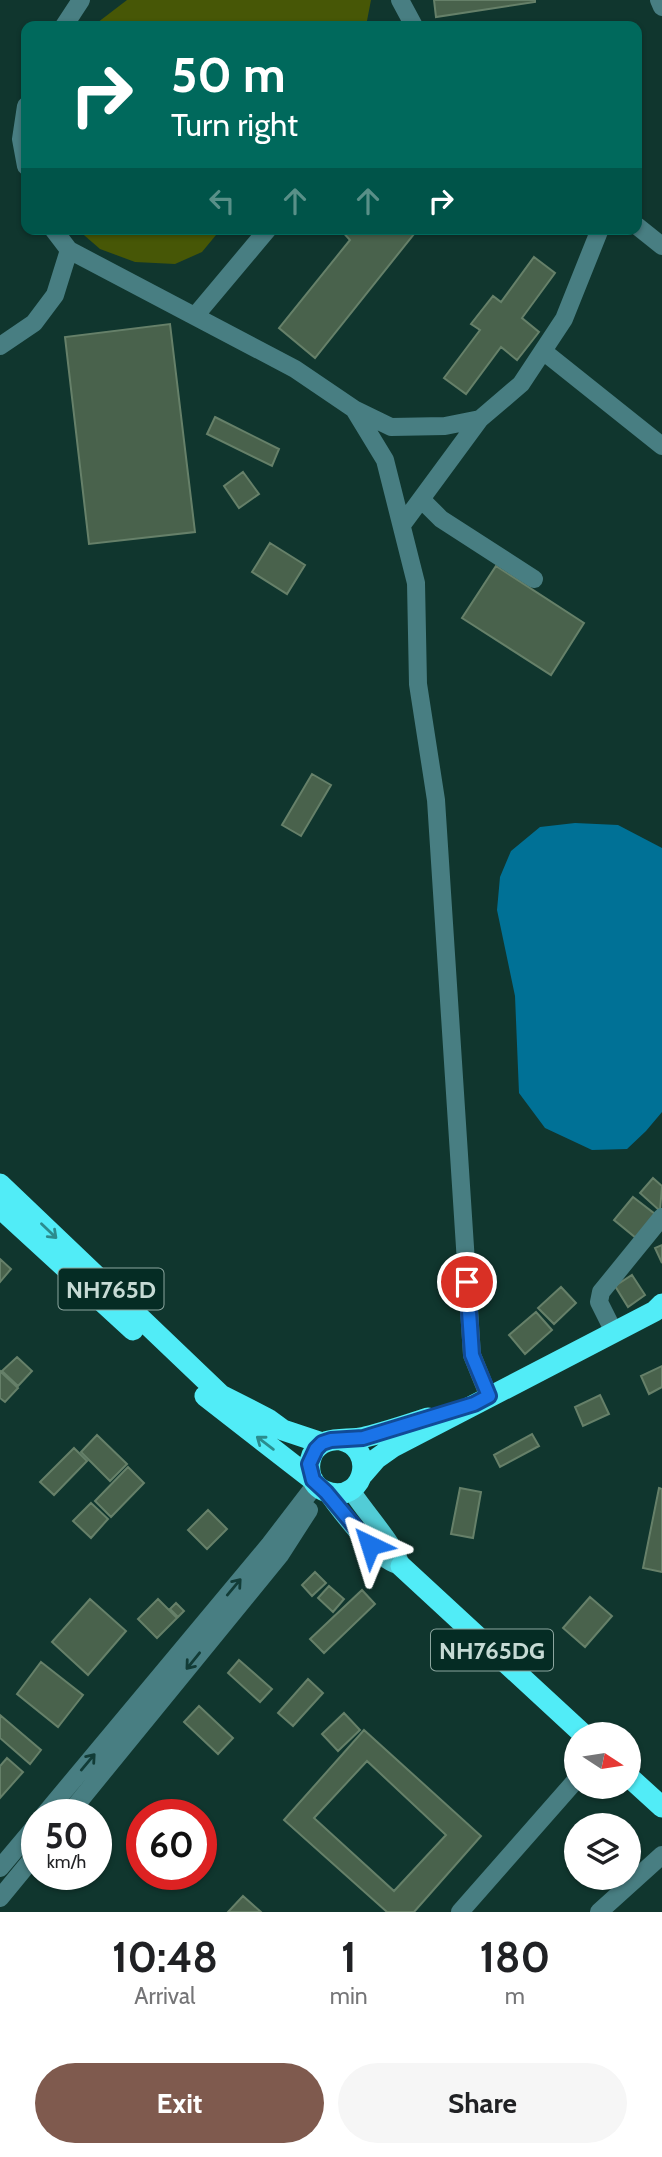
<!DOCTYPE html>
<style>
:root{--surface:#fff;--page:#f6f6f6;--text:#202124;--muted:#757577;--accent:#7f5a4e}
body{margin:0;font-family:Cabin,sans-serif;background:var(--page);color:var(--text);height:100vh;display:flex;flex-direction:column;font-size:26px;white-space:nowrap}
*{box-sizing:border-box;margin:0}
p{font-size:23px;color:var(--muted)}
.icon{flex:none;width:38px;height:38px;fill:none;stroke:currentColor;stroke-width:2;stroke-linecap:round;stroke-linejoin:round}
.map{position:relative;height:1912px;overflow:hidden}
.details{display:flex;flex-direction:column;background:var(--surface);flex:1}
.details>*{flex:none}
.banner{position:absolute;left:21px;top:21px;width:621px;height:214px;border-radius:14px;box-shadow:0 2px 5px #0004;background:#00695c;color:#fff;overflow:hidden}
.needle{width:46px;rotate:102deg}
.controls{position:absolute;left:564px;top:1722px;display:grid;gap:14px}
.controls a{display:grid;place-items:center;width:77px;height:77px;border-radius:50%;background:var(--surface);box-shadow:0 2px 5px #0004;font-size:35px}
.speed{position:absolute;left:21px;top:1799px;display:flex;gap:14px;font-size:35px;font-weight:700;text-align:center}
.speed>*{display:grid;place-content:center;width:91px;height:91px;border-radius:50%;background:var(--surface);box-shadow:0 2px 5px #0004;line-height:1}
.speed small{font-size:18px;font-weight:400}
.speed .limit{border:10px solid #d22;background:#fff;color:#111}
.pin{position:absolute;display:grid;place-items:center;width:60px;height:60px;color:#fff;margin:-30px;border:4px solid #fff;border-radius:50%;box-shadow:0 2px 7px #0007}
.me{position:absolute;width:77px;margin:-38px;rotate:319deg;stroke-linejoin:round;filter:drop-shadow(0 0 5px #0008)}
.turn{display:flex;align-items:center;gap:24px;height:147px;padding:0 35px;font-size:32px}
.turn .icon{width:91px;height:91px;stroke-width:2.5}
.turn b{display:block;font-size:49px;line-height:60px}
.lanes{display:flex;align-items:center;height:66px;padding:0 35px;background:#0003;justify-content:center;gap:35px;direction:ltr}
.lanes .off{opacity:.35}
.eta{display:flex;justify-content:space-evenly;align-items:center;height:119px;text-align:center}
.eta b{font-size:42px;font-weight:800;line-height:49px}
.action{display:flex;gap:14px;margin-top:auto;padding:14px 35px}
.action a{flex:1;height:80px;border-radius:42px;background:var(--accent);color:#fff;font-size:28px;font-weight:800;line-height:80px;text-align:center}
.action a+a{background:var(--page);color:var(--text)}
.map>svg:first-child{display:block}
</style>
<div class="map">
<svg width="662" height="1912" viewBox="0 0 662 1912">
<rect width="100%" height="100%" fill="#10362e"/>
<path fill="#475706" d="M127,0h244l-5,26h-273z
M77,229h144l-19,23 -27,12 -40,-2 -35,-13z"/>
<path fill="#007196" d="M575,823l43,2 44,23v264l-16,19 -19,18 -35,1 -47,-22 -26,-35 -4,-97 -18,-86 3,-33 11,-26 29,-24z"/>
<path fill="#49624c" stroke="#668069" stroke-width="2" fill-rule="evenodd" d="M434,0h101v2l-99,15z
M340,229h78l-103,129 -36,-30 71,-88z
M534,257l21,16 -33,45 17,14 -22,28 -16,-13 -35,47 -22,-16 36,-48 -9,-6 22,-28 8,6z
M170,324l25,208 -106,12 -24,-207z
M215,417l64,32 -7,17 -65,-32z
M243,472l16,22 -20,14 -15,-22z
M270,543l35,22 -18,29 -35,-22z
M496,566l88,57 -33,52 -89,-57z
M312,774l19,11 -30,51 -19,-11z
M653,1178l9,8 -2,25 -20,-18z
M633,1197l22,17 -19,24 -22,-18z
M662,1245v18l-7,-15z
M0,1259l11,10 -11,13z
M632,1275l13,20 -17,12 -13,-21z
M561,1287l15,16 -22,21 -16,-16z
M536,1312l16,18 -27,24 -16,-19z
M17,1357l15,14 -14,15 -16,-15z
M662,1366v21l-13,7 -8,-18z
M0,1371l18,17 -13,14 -5,-4z
M600,1395l9,19 -26,12 -8,-19z
M532,1434l7,12 -39,21 -6,-12z
M97,1435l30,29 -17,17 -29,-29z
M74,1448l13,13 -33,34 -14,-13z
M128,1467l16,16 -33,34 -16,-16z
M460,1488l21,4 -8,46 -22,-4z
M659,1488l3,1v83l-19,-4z
M91,1503l17,16 -17,19 -18,-17z
M208,1510l19,19 -20,20 -19,-19z
M315,1572l11,11 -14,13 -10,-11z
M329,1586l15,13 -11,13 -15,-14z
M362,1590l13,14 -51,49 -14,-14z
M590,1597l22,19 -27,31 -22,-19z
M90,1599l36,32 -38,44 -36,-33z
M158,1599l19,19 -20,20 -19,-19z
M176,1603l8,8 -6,6 -8,-8z
M239,1660l33,29 -12,13 -32,-29z
M41,1662l42,33 -25,32 -41,-33z
M308,1679l15,14 -30,33 -15,-13z
M199,1706l34,32 -15,16 -34,-32z
M344,1713l16,17 -22,21 -16,-17z
M0,1715l41,35 -11,14 -30,-26z
M364,1730l117,106 -67,76h-27l-103,-92zM367,1761l79,74 -52,56 -80,-73z
M7,1758l16,14 -23,26v-32z
M243,1896l18,16h-33z"/>
<g fill="none" stroke-linecap="round" stroke-linejoin="round">
<path stroke="#487e82" stroke-width="18" d="M400,0l14,26
M659,0l3,7
M64,26l17,-26
M26,106l-5,33 5,27
M637,226l25,20
M53,229l16,21 226,119 59,40 31,51 31,123 2,101 18,116 36,555 17,42
M195,316l73,-87
M0,346l34,-23 21,-28 14,-45
M543,351l119,95
M354,409l37,18 54,-1 35,-7 41,-35 43,-65 36,-90
M421,499l20,20 93,60
M402,525l78,-106
M614,1332l-15,-30 2,-10 61,-75
M44,1815l226,-271 46,-60
M68,1815l212,-260 29,-45
M0,1868l37,-44
M0,1898l37,-45
M460,1912l116,-132
M599,1912l63,-57"/>
<path stroke="#52ccd6" stroke-width="18" d="M326,1492c16,20 51,71 75,74 -4,-20 -38,-56 -50,-76"/>
<path stroke="#51ecf7" stroke-width="21" d="M0,1184l221,211 47,24 15,11 39,13
M0,1208l133,122
M205,1396l108,84
M341,1440c35,8 25,60 -10,53 -10,-2 -17,-8 -20,-17 -2,-7 -2,-14 1,-21 10,-22 35,-13 53,-18 21,-5 42,-12 63,-19
M363,1474l13,-15 17,-12 262,-136 7,-7
M401,1566l182,168
M628,1776l34,31"/>
</g>
<defs><path id="oneway-shaft" d="M-6 0H5M1.5-3L5.5 0L1.5 3" fill="none" stroke-width="1.6" stroke-linecap="round" stroke-linejoin="round" transform="scale(1.75)"/></defs>
<g stroke="#2b8c8e">
<use href="#oneway-shaft" transform="translate(49 1231) rotate(44)"/>
<use href="#oneway-shaft" transform="translate(265 1443) rotate(-143)"/>
</g>
<g stroke="#123c37">
<use href="#oneway-shaft" transform="translate(234 1587) rotate(-50)"/>
<use href="#oneway-shaft" transform="translate(193 1661) rotate(129)"/>
<use href="#oneway-shaft" transform="translate(88 1762) rotate(-50)"/>
</g>
<g fill="none" stroke-linecap="round" stroke-linejoin="round">
<defs>
<path id="route" d="M370,1545l-44,-53 -13,-12 -4,-16 7,-15 6,-6 9,-3 32,-2 111,-34 15,-8 -17,-41 -5,-73"/>
</defs>
<use href="#route" stroke="#114b97" stroke-width="18"/>
<use href="#route" stroke="#1a73e8" stroke-width="12"/>
</g>
<g text-anchor="middle" dominant-baseline="central" stroke-width="5" stroke-linejoin="round" paint-order="stroke">
<g fill="#052c24" stroke="#8ca69f" stroke-width="2">
<rect x="58.5" y="1268.5" width="105" height="41" rx="5"/>
<rect x="431" y="1629.5" width="122" height="41" rx="5"/>
</g>
<g font-size="24" font-weight="bold" fill="#c6dad4">
<text x="111" y="1289">NH765D</text>
<text x="492" y="1650">NH765DG</text>
</g>
</g>
</svg>
<div class="controls">
<a><svg class="needle" viewBox="-14 -14 28 28"><path d="M0-13l5 13h-10z" fill="#e53935"/><path d="M0 13l5-13h-10z" fill="#757577"/></svg></a>
<a><svg class="icon" aria-label="layers" viewBox="0 0 24 24"><path d="M12 4l9 5-9 5-9-5zM3 14l9 5 9-5"/></svg></a>
</div>
<div class="speed"><div>50<small>km/h</small></div><div class="limit">60</div></div>
<div class="pin" style="left:467px;top:1282px;background:#d93025"><svg class="icon" aria-label="arrive" viewBox="0 0 24 24"><path d="M6 21V4h12l-3 4 3 4H6"/></svg></div>
<svg class="me" style="left:370px;top:1545px" viewBox="-20 -20 40 40"><path d="M0-17L14 15 0 8-14 15z" fill="#1a73e8" stroke="#fff" stroke-width="4"/></svg>
<div class="banner">
<div class="turn"><svg class="icon" aria-label="right" viewBox="0 0 24 24"><path d="M7 20v-9h11M14 6l5 5-5 5"/></svg><div><b>50 m</b>Turn right</div></div>
<div class="lanes"><svg class="icon off" aria-label="left" viewBox="0 0 24 24"><path d="M17 20v-9H6M10 6l-5 5 5 5"/></svg><svg class="icon off" aria-label="ahead" viewBox="0 0 24 24"><path d="M12 20V5M6 11l6-6 6 6"/></svg><svg class="icon off" aria-label="ahead" viewBox="0 0 24 24"><path d="M12 20V5M6 11l6-6 6 6"/></svg><svg class="icon" aria-label="right" viewBox="0 0 24 24"><path d="M7 20v-9h11M14 6l5 5-5 5"/></svg></div>
</div>
</div>
<section class="details">
<div class="eta">
<div><b>10:48</b><p>Arrival</p></div>
<div><b>1</b><p>min</p></div>
<div><b>180</b><p>m</p></div>
</div>
<div class="action"><a>Exit</a><a>Share</a></div>
</section>
